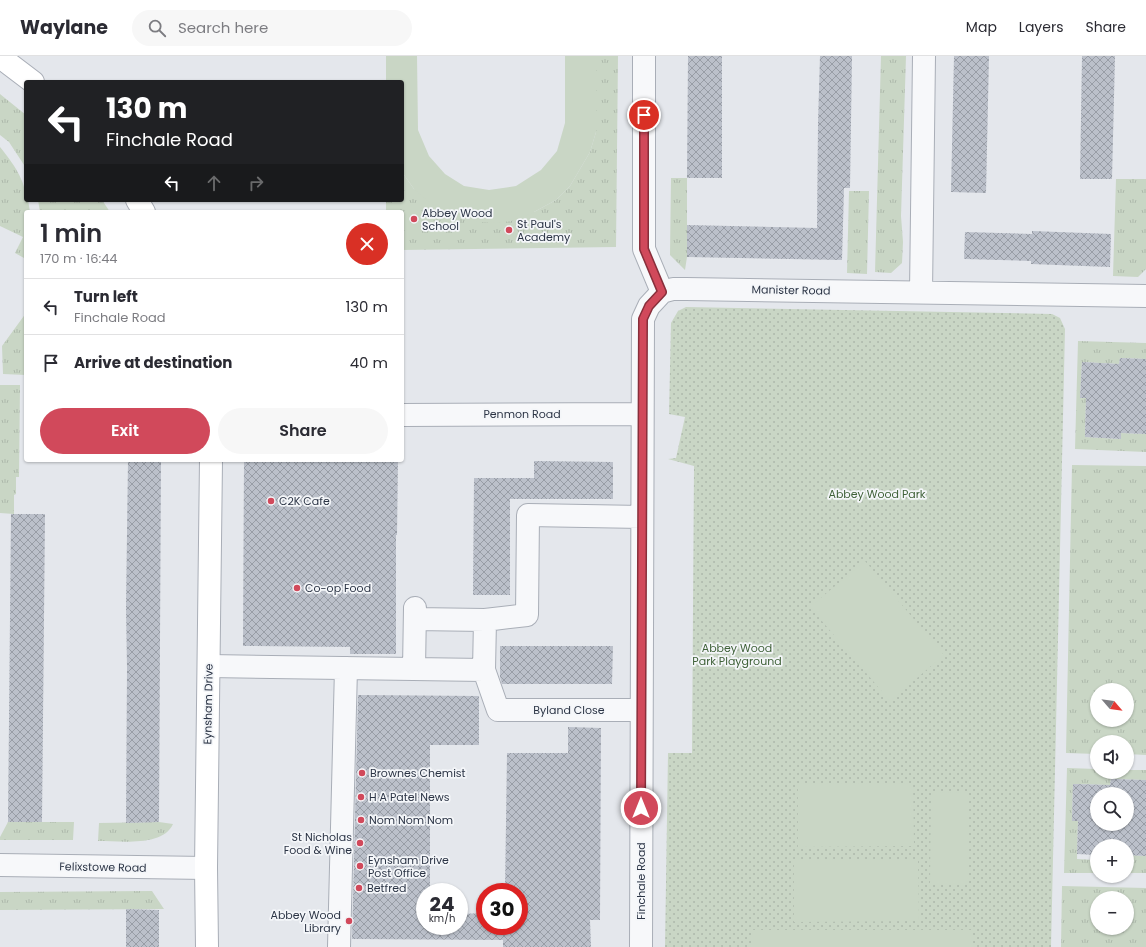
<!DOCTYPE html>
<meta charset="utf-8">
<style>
:root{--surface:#fff;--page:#f7f7f7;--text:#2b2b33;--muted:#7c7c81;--line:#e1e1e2;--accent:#d1495b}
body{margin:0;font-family:Poppins,sans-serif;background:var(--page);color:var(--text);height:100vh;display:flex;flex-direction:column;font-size:15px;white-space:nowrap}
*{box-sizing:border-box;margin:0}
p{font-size:13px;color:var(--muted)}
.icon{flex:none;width:22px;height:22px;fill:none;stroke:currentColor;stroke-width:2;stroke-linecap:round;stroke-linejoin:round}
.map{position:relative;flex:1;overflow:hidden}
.panel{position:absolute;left:24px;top:154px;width:380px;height:252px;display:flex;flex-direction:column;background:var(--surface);border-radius:4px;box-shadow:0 1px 3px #0004}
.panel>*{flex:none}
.hud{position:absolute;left:24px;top:24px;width:380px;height:122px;border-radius:4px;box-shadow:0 1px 3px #0004;background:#202124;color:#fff;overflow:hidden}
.needle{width:26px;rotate:118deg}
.buttons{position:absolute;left:1090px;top:627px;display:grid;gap:8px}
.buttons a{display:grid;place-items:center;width:44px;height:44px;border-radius:50%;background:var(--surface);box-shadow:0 1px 3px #0004;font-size:20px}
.speed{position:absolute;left:416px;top:827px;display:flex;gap:8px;font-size:20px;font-weight:700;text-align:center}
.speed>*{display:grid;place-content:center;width:52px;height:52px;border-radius:50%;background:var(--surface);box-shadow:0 1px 3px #0004;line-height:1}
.speed small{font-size:10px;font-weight:400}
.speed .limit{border:6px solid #d22;background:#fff;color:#111}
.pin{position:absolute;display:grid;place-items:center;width:34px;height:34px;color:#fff;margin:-17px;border:2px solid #fff;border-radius:50%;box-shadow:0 1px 4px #0007}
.me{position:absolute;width:44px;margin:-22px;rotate:0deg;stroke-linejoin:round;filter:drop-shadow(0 0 3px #0008)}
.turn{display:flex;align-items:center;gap:14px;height:84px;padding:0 16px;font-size:18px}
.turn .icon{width:52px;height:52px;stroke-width:2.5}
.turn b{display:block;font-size:28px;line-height:34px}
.lanes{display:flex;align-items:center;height:38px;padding:0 16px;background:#0003;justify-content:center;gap:20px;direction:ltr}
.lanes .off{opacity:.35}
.round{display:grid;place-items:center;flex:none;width:42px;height:42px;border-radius:21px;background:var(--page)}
.headline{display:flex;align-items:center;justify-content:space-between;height:68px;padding:0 16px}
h1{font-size:24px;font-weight:600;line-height:30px}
.action{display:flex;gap:8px;margin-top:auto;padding:8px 16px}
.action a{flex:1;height:46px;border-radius:24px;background:var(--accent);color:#fff;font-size:16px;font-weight:600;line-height:46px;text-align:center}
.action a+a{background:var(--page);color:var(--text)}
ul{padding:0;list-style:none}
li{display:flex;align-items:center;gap:12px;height:56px;padding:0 16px;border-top:1px solid var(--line)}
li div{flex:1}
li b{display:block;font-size:15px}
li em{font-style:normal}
header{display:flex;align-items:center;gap:24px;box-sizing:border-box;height:56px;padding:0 20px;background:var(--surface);border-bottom:1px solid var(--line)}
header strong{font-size:19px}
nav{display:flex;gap:22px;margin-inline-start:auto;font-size:14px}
.search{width:280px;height:36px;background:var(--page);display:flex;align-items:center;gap:10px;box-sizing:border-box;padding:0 14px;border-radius:22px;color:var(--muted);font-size:15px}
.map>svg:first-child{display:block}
</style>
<header>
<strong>Waylane</strong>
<div class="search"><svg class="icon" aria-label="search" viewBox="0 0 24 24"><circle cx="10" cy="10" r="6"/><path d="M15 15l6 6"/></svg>Search here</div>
<nav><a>Map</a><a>Layers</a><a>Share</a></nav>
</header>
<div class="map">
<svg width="1146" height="891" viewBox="0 0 1146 891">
<defs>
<pattern id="grass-tufts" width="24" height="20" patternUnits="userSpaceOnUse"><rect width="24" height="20" fill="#c9d6c5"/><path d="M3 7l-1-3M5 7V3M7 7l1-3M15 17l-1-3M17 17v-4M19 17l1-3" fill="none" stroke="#adb8ab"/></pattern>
<pattern id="park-dots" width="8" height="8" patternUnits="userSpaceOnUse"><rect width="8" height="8" fill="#c9d6c5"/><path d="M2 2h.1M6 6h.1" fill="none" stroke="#adb8ab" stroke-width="1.8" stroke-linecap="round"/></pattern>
<pattern id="building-cross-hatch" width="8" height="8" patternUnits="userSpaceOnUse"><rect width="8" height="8" fill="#bbc0ca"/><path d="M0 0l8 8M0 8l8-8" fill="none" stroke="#989da6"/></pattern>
</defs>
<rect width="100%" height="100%" fill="#e4e7ec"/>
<path fill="url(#grass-tufts)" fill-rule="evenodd" d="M596,0h22l-2,191 -214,3v-38h-16v-12h16v-28l12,17 120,23 22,-12 14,-14 20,-34 6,-20z
M881,0h25l-5,160 2,26 -1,21 -11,10 -16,-1z
M0,38l26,21v53l-17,-26 -9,-7z
M0,91c12,15 26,33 26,53h2l2,12h-4v42l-2,4 -9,-5 8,-16 -23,-11z
M671,122h16v79l-2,13 -15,-15z
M1116,123h30v90l-8,8 -25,-1z
M849,135h20l-2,83 -20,-1z
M38,144h64l8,12h-70z
M26,257v62l-23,-1 -1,-28z
M1078,285l68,2v16l-26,-1 -1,6 -37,-2 -2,36h6l-1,39 36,2v-6l25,1v18l-71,-3z
M0,329h20l-1,92h-3v17l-2,1v19l-14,-1z
M1072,409l74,1v289l-19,-1v-12h-30v12l-31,-1zM1097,634h30v30h-30z
M1067,712l30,1v3h30v-2h19v10l-35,-1 -1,6 -37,-1 -1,37h6l-1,38 20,1v13h-33z
M8,766h66l-1,18h-73v-3z
M159,766l14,2c-10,23 -53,17 -75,17l1,-18z
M1127,799l19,1v17h-19z
M1062,830l84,2v59h-85zM1097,842h30v30h-30z
M152,835l12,18 -164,1v-18z"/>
<path fill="url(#park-dots)" d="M686,251l366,7 8,4 5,11 -14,618h-386l3,-194h24l2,-287 -26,-7 8,-1 9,-41 -16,-3 2,-91 7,-12z"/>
<path fill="#c9d6c5" d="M386,0h31l1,74 11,26 16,18 19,12 25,4 27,-4 25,-16 16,-19 8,-28v-67h31v76l-6,20 -20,34 -14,14 -22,12 -23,9 -16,2 -16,-1 -27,-7 -22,-12 -16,-14 -12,-17v-90h-16z
M865,505l79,94 -54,46 -80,-94z
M913,727l1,63 -116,1v-63z
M931,736l37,1v90h-38z
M918,803l1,62 -125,1v-62z
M753,874h220v17h-220z"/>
<path fill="url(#building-cross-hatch)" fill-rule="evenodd" d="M688,0h34v122h-35z
M820,0h32l-2,132h-6l-2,72 -155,-3v-32l130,3 1,-105z
M954,0h35l-3,137 -35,-1z
M1082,0h33l-3,123h-32z
M1032,175l79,3 -1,33 -79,-3v-3l-67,-2 1,-27 67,2z
M1120,302l26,1v75l-25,-1v6l-36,-2 1,-39h-6l2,-36 37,2z
M128,404h33l-2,362 -33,1 1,-155 -1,-61z
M244,404h154l-1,75h-1v119h-46v-7l-107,-1z
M534,405l79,1v37h-103v96h-37l1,-117h60z
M11,458h34l-3,308h-34z
M500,590h113l-1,38h-110l-2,-7z
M358,639l121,1v49h-49v147h-5v34h34v-12l26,-1v13h34v-34h-14l2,-139h61v-26l33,1 -1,192h-10l1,27h-88v-7l-151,-1z
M1111,723l35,1v76l-19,-1v-9h-30v9l-20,-1 1,-33h-6l1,-37 37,1zM1097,738h30v30h-30z
M126,853l33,1v37h-33z"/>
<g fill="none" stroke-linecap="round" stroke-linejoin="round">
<defs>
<path id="street" d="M644,0v193l18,43
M662,236l11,-3h13l460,7
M921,236l3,-236
M402,359l240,-1
M415,563l70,1 42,-5 1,-100 114,2
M485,564l-1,50 14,40h143
M209,610l275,4
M414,613l1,-61
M0,809l206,3
M339,891l7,-279
M641,891l2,-628 6,-13 13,-14"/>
<path id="secondary" d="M0,1l33,25
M137,144l7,12
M207,891l-1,-79 5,-408"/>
</defs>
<use href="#street" stroke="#a9aeb7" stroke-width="24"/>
<use href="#secondary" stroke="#a9aeb7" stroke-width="24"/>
<use href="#street" stroke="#f7f8fa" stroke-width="22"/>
<use href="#secondary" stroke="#fff" stroke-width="22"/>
</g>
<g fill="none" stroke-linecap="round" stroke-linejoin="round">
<defs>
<path id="route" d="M641,752l2,-489 6,-13 13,-14 -18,-43v-134"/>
</defs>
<use href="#route" stroke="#882f3b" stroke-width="10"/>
<use href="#route" stroke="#d1495b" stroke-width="7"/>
</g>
<g fill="#d1495b" stroke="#f4f6f9" stroke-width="1.5">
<circle cx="414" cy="163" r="4"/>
<circle cx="509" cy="174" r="4"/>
<circle cx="271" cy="445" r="4"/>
<circle cx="297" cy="532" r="4"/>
<circle cx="362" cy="717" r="4"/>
<circle cx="361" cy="741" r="4"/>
<circle cx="361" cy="764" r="4"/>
<circle cx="360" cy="787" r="4"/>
<circle cx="360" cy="810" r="4"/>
<circle cx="359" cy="832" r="4"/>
<circle cx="349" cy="865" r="4"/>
</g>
<g text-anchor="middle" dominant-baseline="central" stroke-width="3.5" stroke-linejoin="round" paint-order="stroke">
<g font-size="11" fill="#2b3445" stroke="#f4f6f9" text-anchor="start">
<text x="422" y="157">Abbey Wood<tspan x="422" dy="13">School</tspan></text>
<text x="517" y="168">St Paul's<tspan x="517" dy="13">Academy</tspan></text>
<text x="279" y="445">C2K Cafe</text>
<text x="305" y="532">Co-op Food</text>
<text x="370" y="717">Brownes Chemist</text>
<text x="369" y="741">H A Patel News</text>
<text x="369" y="764">Nom Nom Nom</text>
<text x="352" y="781" text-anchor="end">St Nicholas<tspan x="352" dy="13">Food &amp; Wine</tspan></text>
<text x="368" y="804">Eynsham Drive<tspan x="368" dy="13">Post Office</tspan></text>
<text x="367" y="832">Betfred</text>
<text x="341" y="859" text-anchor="end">Abbey Wood<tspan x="341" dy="13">Library</tspan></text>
</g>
<g font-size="11" fill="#2b3445" stroke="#f4f6f9">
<text transform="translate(791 234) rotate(1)">Manister Road</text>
<text x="522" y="358">Penmon Road</text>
<text transform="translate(208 648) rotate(-89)">Eynsham Drive</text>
<text x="569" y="654">Byland Close</text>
<text transform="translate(103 811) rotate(1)">Felixstowe Road</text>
<text transform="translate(641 825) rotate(-90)">Finchale Road</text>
</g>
<g font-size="11" fill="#3f6138" stroke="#f4f6f9">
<text x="877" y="438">Abbey Wood Park</text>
<text x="737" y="592">Abbey Wood<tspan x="737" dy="13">Park Playground</tspan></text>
</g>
</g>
</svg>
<div class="buttons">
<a><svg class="needle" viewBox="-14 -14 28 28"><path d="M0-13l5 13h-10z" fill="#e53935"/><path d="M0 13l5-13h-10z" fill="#7c7c81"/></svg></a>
<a><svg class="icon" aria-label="sound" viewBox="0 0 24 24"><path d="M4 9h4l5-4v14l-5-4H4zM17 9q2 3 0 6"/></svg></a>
<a><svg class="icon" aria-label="search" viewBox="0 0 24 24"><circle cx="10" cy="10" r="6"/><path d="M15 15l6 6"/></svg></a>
<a>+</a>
<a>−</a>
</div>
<div class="speed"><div>24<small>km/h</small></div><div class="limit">30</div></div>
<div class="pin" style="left:644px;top:59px;background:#d93025"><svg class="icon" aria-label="arrive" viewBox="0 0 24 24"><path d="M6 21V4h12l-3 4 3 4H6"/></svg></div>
<svg class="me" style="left:641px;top:752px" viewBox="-20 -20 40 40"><circle r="17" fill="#d1495b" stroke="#fff" stroke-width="3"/><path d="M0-11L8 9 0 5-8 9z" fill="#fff"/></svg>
<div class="hud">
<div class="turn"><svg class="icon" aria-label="left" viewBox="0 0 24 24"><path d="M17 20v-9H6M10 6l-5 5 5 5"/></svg><div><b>130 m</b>Finchale Road</div></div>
<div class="lanes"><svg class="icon" aria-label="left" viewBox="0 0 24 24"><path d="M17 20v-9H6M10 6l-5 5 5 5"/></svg><svg class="icon off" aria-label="ahead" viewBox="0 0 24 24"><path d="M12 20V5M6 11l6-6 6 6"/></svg><svg class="icon off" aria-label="right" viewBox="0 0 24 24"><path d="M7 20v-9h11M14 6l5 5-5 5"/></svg></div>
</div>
<section class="panel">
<div class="headline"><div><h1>1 min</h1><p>170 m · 16:44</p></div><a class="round" style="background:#d93025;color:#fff"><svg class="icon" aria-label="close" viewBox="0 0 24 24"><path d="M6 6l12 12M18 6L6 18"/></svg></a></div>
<ul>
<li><svg class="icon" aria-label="left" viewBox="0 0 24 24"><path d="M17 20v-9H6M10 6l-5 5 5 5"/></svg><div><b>Turn left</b><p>Finchale Road</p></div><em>130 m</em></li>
<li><svg class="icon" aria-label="arrive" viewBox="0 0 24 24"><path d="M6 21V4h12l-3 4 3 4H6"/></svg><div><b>Arrive at destination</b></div><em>40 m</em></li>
</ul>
<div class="action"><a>Exit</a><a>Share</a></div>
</section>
</div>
